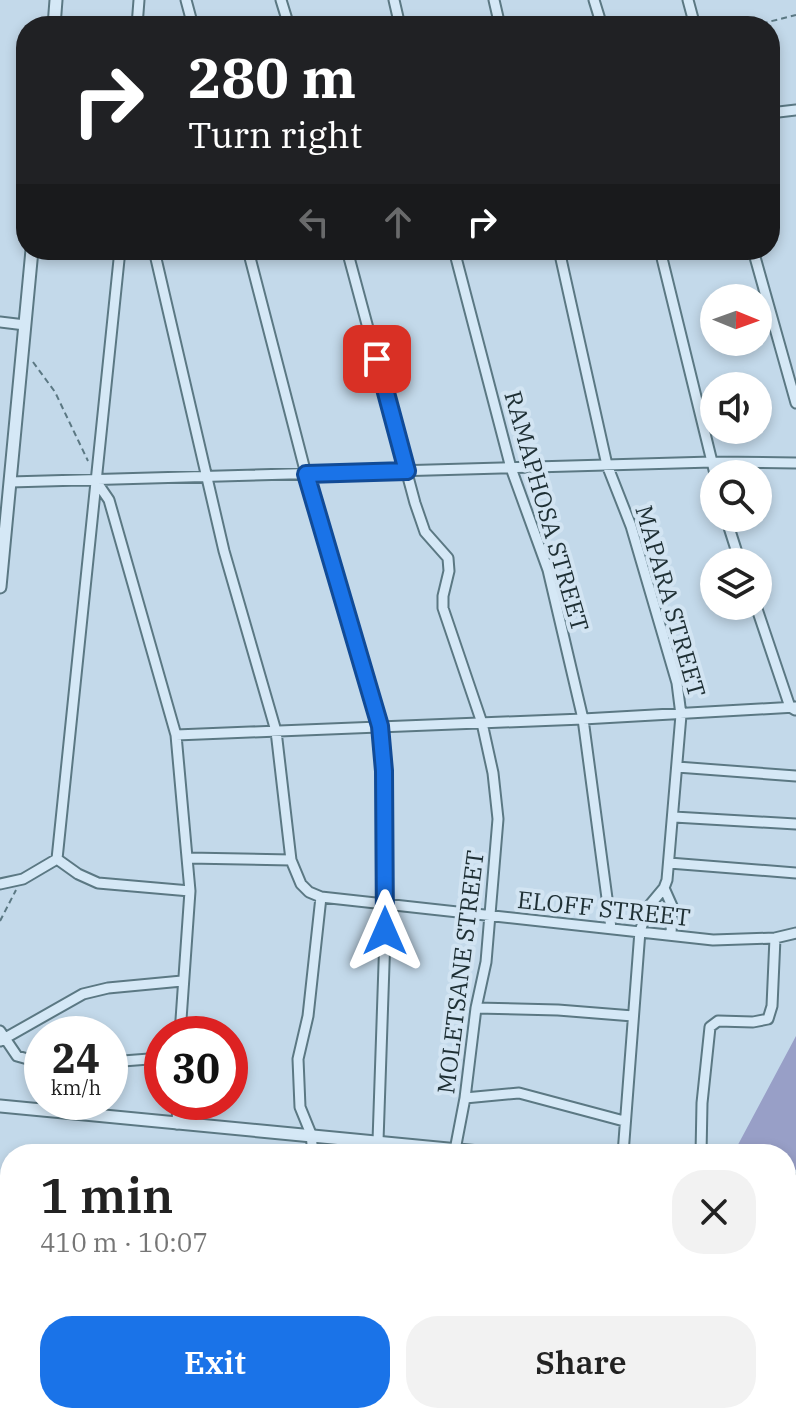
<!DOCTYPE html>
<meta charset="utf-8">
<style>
:root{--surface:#fff;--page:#f2f2f2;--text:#222;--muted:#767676;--accent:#1a73e8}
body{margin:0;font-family:"IBM Plex Serif",serif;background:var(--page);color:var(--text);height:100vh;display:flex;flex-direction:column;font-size:30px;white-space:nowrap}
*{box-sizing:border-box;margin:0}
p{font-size:26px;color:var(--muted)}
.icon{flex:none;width:44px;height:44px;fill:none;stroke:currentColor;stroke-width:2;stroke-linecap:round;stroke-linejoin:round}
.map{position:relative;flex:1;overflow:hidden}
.side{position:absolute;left:0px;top:1144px;width:796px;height:280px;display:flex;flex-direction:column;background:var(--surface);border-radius:32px 32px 0 0;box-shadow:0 4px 12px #0003}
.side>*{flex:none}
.banner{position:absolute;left:16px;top:16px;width:764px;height:244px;border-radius:32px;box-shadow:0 4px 12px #0003;background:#202124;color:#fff;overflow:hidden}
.needle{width:52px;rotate:91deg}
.buttons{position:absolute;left:700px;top:284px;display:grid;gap:16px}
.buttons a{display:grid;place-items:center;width:72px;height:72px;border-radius:50%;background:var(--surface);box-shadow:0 4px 12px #0003;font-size:40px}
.speed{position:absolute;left:24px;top:1016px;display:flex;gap:16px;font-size:40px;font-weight:700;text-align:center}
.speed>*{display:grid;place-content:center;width:104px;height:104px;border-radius:50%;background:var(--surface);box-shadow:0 4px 12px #0003;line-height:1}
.speed small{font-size:20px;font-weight:400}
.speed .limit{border:12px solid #d22;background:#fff;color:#111}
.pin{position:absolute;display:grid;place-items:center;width:68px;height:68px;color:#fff;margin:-34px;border-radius:16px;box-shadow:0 4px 12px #0006}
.me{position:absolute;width:88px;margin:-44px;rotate:0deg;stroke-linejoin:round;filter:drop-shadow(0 0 6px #0008)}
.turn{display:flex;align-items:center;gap:28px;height:168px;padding:0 40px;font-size:36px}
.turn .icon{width:104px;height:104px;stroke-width:2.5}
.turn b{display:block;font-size:56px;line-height:68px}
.lanes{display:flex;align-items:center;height:76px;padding:0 40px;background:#0003;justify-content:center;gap:40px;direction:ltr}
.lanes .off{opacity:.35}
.round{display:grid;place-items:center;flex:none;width:84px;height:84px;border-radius:32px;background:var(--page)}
.head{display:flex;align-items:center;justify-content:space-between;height:136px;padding:0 40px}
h1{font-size:48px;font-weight:600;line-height:60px}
.cta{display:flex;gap:16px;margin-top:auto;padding:16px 40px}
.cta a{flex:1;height:92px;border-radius:32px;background:var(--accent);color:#fff;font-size:32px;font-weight:600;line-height:92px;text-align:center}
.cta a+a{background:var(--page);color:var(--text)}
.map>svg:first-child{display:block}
</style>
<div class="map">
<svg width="796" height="1424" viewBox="0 0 796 1424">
<rect width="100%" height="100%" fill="#c3d9ea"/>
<path fill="#989fc7" d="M796,1036v134l-10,-1v-15h-53z"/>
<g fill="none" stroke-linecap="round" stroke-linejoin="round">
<path stroke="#8b6c7c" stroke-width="3" d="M677,1424v-10"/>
<defs>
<path id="minor" d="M186,0l7,26
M281,0l8,26
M394,0l6,26
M494,0l6,26
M594,0l8,26
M688,0l7,26
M137,26l2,-26
M770,113l26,-3
M154,250l70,301 52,180 15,129
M248,250l58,224 74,252 4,45 2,135 -8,235
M347,250l68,253 10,29 23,26 1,13 -6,25v12l39,115 11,50 5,46 -12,143 -10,46 -11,90 -10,52
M454,250l57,218 37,102 35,149 28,209
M559,250l48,215 24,61 46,157 4,32 -14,165 -3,8 -15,18 -9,25 -17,223
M660,250l55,224
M753,250l43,153
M0,322l25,3
M96,481l13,19 67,235 14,156 -10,143
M10,482l702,-20 84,1
M726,518l14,44
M756,606l34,101 5,3
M176,735l407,-16 213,-12
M677,767l119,9
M674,817l122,7
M188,858l103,2 10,24 8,8 12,5 392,43 62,-2 21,-5
M57,859l63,-609
M669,863l127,10
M0,884l23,-5 34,-20 21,15 20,9 92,8
M664,888l8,18 -1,29
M476,1008l82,2 75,6
M0,1031l17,25 25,7
M0,1041l83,-47 25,-6 74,-7
M110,1062l52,-4
M465,1098l54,-5 105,28
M177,1124l1,-22
M313,1154l-2,-20 -11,-27 -2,-48 10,-43 13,-119
M701,1154l1,-51 8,-76 8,-6 35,1 15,-3 4,-13 3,-68
M309,1424l1,-10"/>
<path id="tertiary" d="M54,26l2,-26
M0,587l32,-337
M0,1106l500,48
M786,1180l10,1"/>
</defs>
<use href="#minor" stroke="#5b7883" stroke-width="13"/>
<use href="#tertiary" stroke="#5b7883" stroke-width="15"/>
<path stroke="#5b7883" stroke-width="2" stroke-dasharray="6 4" stroke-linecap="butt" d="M752,26l44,-11
M33,362l22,30 33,69
M0,921l16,-31"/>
<use href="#minor" stroke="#d5e8f6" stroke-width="9"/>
<use href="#tertiary" stroke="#d5e8f6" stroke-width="11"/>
</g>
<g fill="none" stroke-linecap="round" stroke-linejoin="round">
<defs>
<path id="route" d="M377,359l30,112 -101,3 74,252 4,45 1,160"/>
</defs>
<use href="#route" stroke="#114b97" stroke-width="20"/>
<use href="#route" stroke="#1a73e8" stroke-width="14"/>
</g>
<g text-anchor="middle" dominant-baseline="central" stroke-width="8" stroke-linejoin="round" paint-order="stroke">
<g font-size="24" fill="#1e2f34" stroke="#d2e4f2">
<text transform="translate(547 511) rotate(74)">RAMAPHOSA STREET</text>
<text transform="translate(671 601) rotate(74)">MAPARA STREET</text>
<text transform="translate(604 908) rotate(6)">ELOFF STREET</text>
<text transform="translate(460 972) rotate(-83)">MOLETSANE STREET</text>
</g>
</g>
</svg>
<div class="buttons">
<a><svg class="needle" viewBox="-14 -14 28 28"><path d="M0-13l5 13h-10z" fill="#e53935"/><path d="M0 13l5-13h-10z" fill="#767676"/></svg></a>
<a><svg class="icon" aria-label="sound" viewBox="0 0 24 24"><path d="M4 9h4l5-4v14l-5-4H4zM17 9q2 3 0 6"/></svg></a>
<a><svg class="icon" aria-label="search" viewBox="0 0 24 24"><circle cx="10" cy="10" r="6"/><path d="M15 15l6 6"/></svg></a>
<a><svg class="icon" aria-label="layers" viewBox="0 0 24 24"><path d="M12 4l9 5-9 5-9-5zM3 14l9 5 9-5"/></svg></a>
</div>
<div class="speed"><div>24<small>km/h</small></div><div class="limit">30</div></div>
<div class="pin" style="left:377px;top:359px;background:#d93025"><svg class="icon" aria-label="arrive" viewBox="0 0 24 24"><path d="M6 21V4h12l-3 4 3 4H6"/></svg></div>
<svg class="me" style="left:385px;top:931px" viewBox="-20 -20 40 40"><path d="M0-17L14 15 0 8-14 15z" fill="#1a73e8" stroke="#fff" stroke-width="4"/></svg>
<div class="banner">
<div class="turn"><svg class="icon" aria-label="right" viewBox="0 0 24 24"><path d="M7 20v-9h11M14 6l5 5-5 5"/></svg><div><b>280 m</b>Turn right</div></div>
<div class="lanes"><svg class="icon off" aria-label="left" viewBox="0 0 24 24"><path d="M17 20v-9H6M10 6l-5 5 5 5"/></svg><svg class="icon off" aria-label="ahead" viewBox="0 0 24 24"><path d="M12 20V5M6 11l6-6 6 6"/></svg><svg class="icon" aria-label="right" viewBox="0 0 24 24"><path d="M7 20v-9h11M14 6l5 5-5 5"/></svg></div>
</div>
<section class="side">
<div class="head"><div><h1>1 min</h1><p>410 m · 10:07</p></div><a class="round"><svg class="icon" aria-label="close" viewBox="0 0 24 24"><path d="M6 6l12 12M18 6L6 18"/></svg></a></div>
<div class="cta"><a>Exit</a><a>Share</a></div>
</section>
</div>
